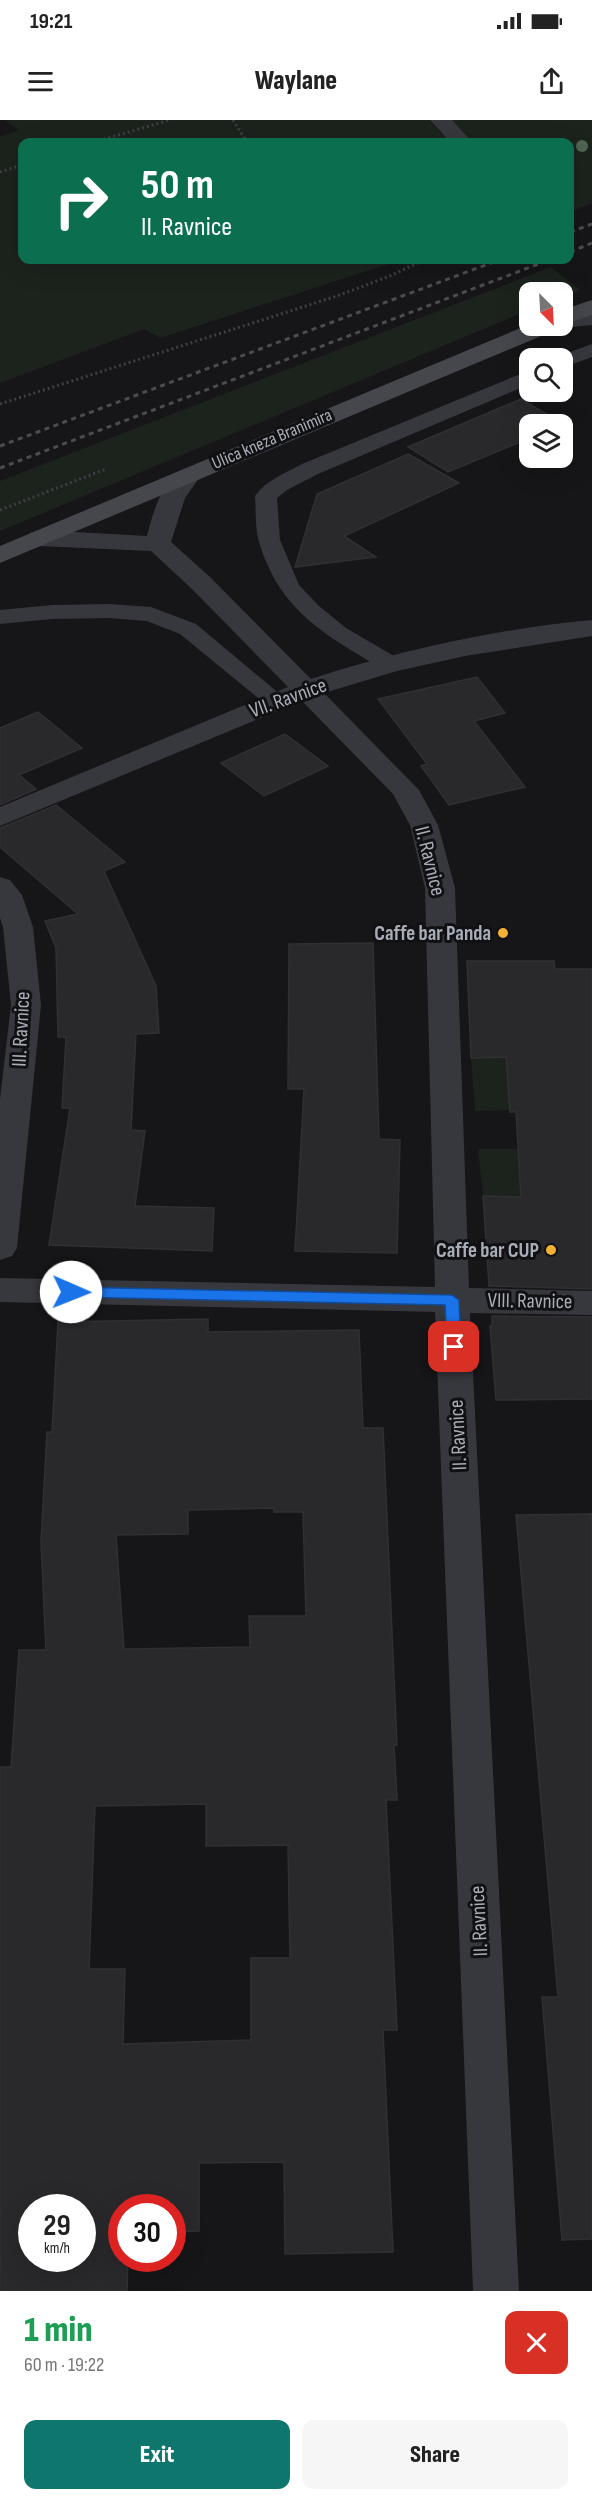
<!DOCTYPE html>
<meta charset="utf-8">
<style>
:root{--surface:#fff;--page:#f6f6f6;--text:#222;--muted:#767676;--accent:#0f766e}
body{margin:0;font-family:"Sofia Sans Condensed",sans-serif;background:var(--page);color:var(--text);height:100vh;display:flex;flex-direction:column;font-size:22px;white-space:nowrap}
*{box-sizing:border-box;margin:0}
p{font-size:20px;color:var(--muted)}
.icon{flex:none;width:33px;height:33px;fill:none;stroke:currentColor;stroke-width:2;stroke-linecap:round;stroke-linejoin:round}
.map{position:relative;height:2171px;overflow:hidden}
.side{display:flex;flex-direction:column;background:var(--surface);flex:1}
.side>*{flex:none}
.banner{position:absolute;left:18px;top:18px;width:556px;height:126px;border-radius:12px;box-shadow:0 6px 24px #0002;background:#0b6e4f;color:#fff;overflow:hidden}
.needle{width:39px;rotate:156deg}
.tools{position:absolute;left:519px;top:162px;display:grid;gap:12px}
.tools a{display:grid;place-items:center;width:54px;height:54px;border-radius:12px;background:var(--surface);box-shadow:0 6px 24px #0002;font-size:30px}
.speed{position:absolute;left:18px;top:2074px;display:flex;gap:12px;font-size:30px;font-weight:700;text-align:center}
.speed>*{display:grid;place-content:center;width:78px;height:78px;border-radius:50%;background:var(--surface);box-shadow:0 6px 24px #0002;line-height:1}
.speed small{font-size:15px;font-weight:400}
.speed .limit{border:9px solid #d22;background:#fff;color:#111}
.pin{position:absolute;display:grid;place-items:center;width:51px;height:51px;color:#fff;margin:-26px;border-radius:12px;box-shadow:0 3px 9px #0006}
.me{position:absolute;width:66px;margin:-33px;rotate:91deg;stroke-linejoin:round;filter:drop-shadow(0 0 4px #0008)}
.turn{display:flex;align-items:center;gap:21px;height:126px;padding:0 24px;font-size:27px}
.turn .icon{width:78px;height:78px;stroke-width:2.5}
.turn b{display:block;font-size:42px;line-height:51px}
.round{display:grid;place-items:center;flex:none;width:63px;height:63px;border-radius:12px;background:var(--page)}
.overview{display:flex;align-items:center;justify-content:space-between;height:102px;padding:0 24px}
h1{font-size:36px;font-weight:800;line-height:45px;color:#1e9e55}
.primary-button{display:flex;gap:12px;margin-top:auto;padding:12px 24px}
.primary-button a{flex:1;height:69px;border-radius:12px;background:var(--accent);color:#fff;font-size:24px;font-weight:800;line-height:69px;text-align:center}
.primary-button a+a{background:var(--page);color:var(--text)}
.status{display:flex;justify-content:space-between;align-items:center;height:42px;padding:0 30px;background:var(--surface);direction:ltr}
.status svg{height:16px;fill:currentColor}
header{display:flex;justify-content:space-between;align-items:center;height:78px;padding:0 24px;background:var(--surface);font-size:27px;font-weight:800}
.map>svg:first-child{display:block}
</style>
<div class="status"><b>19:21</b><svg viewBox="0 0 49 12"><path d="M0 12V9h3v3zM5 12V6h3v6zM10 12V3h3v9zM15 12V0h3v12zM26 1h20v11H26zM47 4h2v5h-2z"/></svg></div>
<header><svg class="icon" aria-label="menu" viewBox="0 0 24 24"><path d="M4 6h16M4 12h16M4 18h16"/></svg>Waylane<svg class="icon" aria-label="share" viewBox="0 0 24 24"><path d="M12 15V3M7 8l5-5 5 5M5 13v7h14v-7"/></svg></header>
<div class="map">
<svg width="592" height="2171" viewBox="0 0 592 2171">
<rect width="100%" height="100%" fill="#161618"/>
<path fill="#1c231d" d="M5,0h424l20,22h-427v118h379l-241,78 -16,-9 -144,54v-246l19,-7z
M451,0h141v83l-22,9v-70h-99z
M551,147l29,23 -17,7 -1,-5h-32l-1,18 -529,221v-50z
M506,937l4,53 -35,1 -4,-53z
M478,1029h40l3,48 -38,-1z"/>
<path fill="#29292c" stroke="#303034" stroke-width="1.5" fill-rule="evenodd" d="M521,279l42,25h-33v14l-82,34 -40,-25z
M408,334l51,29 -115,53 32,21 -81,10 22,-73z
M477,557l28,36 -31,8 51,66 -76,18 -28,-39 6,-2 -49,-65z
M38,592l44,36 -63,27 17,14 -36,16v-77z
M285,614l43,32 -64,30 -43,-33z
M56,685l69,57 -21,9 52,115 3,47 -23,1 -5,96 14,1 -10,75 79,2 -2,43 -163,-6 21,-137h-8l4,-71h-8l-2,-89 -11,-27 33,-7 -78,-67v-19z
M373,823l6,196 21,1 -3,113 -102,-2 9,-162h-16l1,-145z
M467,841h87l1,8h37v320l-103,-3 -6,-90 38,1 -5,-85h-6l-4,-55 -35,1z
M492,1196l100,1v82l-96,1 -6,-74h2z
M208,1199v13l151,-2 4,98h20l14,317h-3l3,55h-11l11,230h-14l10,222 -108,2 -1,-92 -85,1v68l-27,1v-24h-50v51h6l-1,32h-127v-524h11l8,-117h27l-5,-109 6,-109h5l6,-110zM274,1388v4h29l3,104h-57l1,31 -126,2 -8,-114 72,-1v-24zM206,1684v42l82,-1 2,113h-39v82l-128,4 2,-75h-36l6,-163zM32,2088h50v51h-50z
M592,1394v725l-30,1 -20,-243h16l-42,-482z"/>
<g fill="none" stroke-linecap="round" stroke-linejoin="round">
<path stroke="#3d3f44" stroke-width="3" stroke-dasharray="2 3" stroke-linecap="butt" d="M233,0l14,22
M94,22l76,-22
M0,52l22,-7
M0,284l337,-108 53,-20 34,-16
M0,390l106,-41"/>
<path fill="#37383d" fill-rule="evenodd" d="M592,224v13l-30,11v-10h-8z
M530,250v14l-212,90 -31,16 -10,8 3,42 19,45 20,21 27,22 53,31 4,5 -4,5 -8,2 -8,-2c-58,-34 -103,-58 -124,-127 -4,-14 -3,-32 -4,-46 11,-16 31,-23 47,-32z
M109,484l42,3 45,17 92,77 -4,5 -8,2 -8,-2 -88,-72 -33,-13 -38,-3 -57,1 -52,5v-14l52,-5z"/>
<path fill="#37383d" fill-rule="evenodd" d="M430,0h22l20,22h-22z
M592,191v14l-30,3 -8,-2h8v-12z
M190,347l9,2 3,5 -17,24 -14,44 39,35 101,102c86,-28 191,-51 281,-59v16l-127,20 -68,15 -73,22 95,97 19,35 17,63 14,400 123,3v24l-122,-2 49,978h-46l-38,-979 -435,-10v-24l435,9 -10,-399 -15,-63 -17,-31 -91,-93 -302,125v-19l288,-120 -96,-98 -41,-38 -112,-5 -9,-3 -4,-5 4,-5 9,-3 108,6c6,-24 17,-63 43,-69z
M0,757l10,3 12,15 11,32 8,78 -24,243 -5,8 -12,4v-161l11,-94 -8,-78 -3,-9z"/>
<path fill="#45474d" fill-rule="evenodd" d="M592,180v15l-30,10v-15z
M530,204l27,2 -4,5 -553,232v-17z"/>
<path stroke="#4a4c52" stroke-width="3" stroke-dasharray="5 4.5" stroke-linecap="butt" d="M570,112l22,-8
M570,132l22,-9
M0,326l499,-186
M0,348l549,-208"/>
</g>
<circle fill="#506452" cx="582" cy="26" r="6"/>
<path fill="#1a73e8" stroke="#114b97" stroke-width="1.5" d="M71,1167l381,8 7,5 2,47 -7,6 -7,-6 -2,-42 -374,-8 -7,-5z"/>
<g fill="#f2b134" stroke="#111113" stroke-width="2">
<circle cx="503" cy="813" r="6"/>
<circle cx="551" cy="1130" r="6"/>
</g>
<g text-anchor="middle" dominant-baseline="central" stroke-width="6" stroke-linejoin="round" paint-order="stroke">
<g font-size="18" fill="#a8adb8" stroke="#111113">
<text transform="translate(272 319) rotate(-23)">Ulica kneza Branimira</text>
</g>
<g font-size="21" fill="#a8adb8" stroke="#111113">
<text transform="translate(288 578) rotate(-20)">VII. Ravnice</text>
<text transform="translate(430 741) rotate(76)">II. Ravnice</text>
<text transform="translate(21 909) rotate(-87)">III. Ravnice</text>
<text transform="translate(530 1181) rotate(1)">VIII. Ravnice</text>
<text transform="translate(458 1315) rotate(-93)">II. Ravnice</text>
<text transform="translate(479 1801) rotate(-93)">II. Ravnice</text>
</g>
<g font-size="21" font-weight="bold" fill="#a8adb8" stroke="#111113" text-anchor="end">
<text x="491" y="813">Caffe bar Panda</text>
<text x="539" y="1130">Caffe bar CUP</text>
</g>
</g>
</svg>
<div class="tools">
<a><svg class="needle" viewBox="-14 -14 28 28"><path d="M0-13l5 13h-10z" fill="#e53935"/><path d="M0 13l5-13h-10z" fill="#767676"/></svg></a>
<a><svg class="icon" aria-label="search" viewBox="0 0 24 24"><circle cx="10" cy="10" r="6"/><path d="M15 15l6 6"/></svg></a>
<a><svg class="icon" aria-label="layers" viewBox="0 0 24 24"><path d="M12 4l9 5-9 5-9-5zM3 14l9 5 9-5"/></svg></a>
</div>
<div class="speed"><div>29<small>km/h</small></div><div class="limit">30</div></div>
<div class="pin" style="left:454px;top:1227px;background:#d93025"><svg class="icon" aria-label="arrive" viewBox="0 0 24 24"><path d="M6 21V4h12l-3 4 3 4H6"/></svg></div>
<svg class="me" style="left:71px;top:1172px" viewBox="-20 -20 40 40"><circle r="19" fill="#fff"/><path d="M0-13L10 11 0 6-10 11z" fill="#1a73e8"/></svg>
<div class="banner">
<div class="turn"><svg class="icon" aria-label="right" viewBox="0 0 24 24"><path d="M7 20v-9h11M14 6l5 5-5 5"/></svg><div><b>50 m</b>II. Ravnice</div></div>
</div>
</div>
<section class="side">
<div class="overview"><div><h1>1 min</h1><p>60 m · 19:22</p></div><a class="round" style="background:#d93025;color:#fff"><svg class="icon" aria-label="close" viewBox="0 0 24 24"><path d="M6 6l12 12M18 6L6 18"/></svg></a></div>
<div class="primary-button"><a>Exit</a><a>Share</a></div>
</section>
